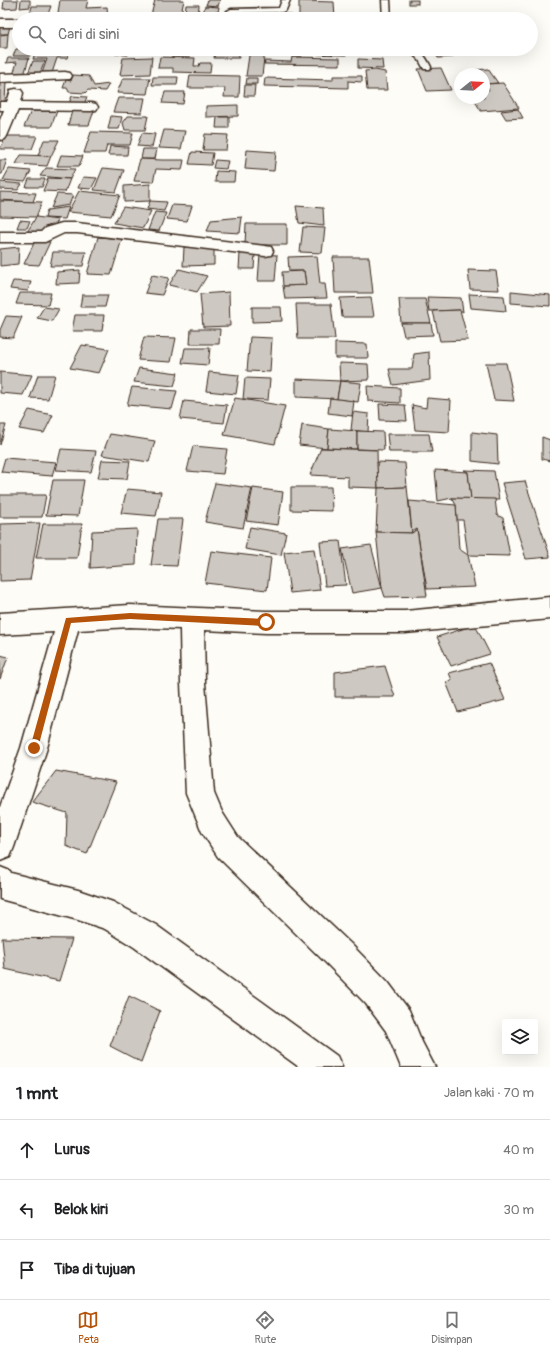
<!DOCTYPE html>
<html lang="id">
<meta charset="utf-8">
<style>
:root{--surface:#fff;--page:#f2f2f2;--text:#202124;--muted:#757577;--line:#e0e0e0;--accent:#b45309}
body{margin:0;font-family:Pangolin,sans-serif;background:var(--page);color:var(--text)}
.controls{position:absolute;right:12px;bottom:12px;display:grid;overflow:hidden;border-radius:4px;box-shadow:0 4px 16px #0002}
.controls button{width:36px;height:36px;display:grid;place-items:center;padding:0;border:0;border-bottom:1px solid var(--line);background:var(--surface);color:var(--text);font:20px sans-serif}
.compass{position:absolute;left:454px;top:68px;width:36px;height:36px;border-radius:50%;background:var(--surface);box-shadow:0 4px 16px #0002;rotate:72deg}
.stop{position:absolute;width:12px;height:12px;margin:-9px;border:3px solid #b45309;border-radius:50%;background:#fff}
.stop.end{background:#b45309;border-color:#fff;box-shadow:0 1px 4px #0008}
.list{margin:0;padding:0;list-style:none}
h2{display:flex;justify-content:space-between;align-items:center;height:52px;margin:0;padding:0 16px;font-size:17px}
h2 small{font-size:13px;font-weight:400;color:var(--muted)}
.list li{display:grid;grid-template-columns:26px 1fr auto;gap:12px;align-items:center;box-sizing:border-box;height:60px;padding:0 16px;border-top:1px solid var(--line)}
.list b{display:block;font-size:15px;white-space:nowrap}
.list em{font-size:13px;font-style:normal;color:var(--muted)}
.icon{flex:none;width:22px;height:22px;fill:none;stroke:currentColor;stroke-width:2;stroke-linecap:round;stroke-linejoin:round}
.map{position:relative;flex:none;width:550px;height:1067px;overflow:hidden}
.search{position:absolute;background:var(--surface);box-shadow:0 4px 16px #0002;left:12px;right:12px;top:12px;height:44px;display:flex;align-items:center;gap:10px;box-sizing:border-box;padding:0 14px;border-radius:22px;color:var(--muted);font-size:15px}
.sheet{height:232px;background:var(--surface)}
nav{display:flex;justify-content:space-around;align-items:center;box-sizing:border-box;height:56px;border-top:1px solid var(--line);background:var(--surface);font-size:11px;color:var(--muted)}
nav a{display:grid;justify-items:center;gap:2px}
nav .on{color:var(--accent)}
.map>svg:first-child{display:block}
.building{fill:#cdc8c2;stroke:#3b2a1e}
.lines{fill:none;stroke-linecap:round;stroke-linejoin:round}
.service-casing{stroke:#3b2a1e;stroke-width:3}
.minor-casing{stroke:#3b2a1e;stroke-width:3}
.service{fill:#fdfcf7;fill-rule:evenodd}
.minor{fill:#fdfcf7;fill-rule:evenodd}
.route{fill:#b45309}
</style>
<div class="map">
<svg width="550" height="1067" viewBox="0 0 550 1067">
<rect width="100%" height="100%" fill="#fdfcf7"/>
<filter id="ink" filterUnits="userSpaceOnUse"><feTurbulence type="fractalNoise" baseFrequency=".025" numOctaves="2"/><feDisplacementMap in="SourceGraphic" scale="8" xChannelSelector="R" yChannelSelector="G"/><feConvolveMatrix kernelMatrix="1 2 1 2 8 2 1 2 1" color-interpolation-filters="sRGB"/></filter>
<g filter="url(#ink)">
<!-- building -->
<g class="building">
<path d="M4 0H18L17 8 3 9Z"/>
<path d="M21 0H30V7L20 8Z"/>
<path d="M60 0H88L86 8 107 7 108 18 57 19Z"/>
<path d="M155 0H184L180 19H150Z"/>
<path d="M208 0H220L218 6 206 5Z"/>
<rect x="409" y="0" width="9" height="4"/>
<path d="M299 1 334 2 335 19H299Z"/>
<path d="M186 5H199L198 19H184Z"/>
<path d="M32 6H51L48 14H30Z"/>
<path d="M205 6 219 7 218 12H203Z"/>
<path d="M204 13H217L215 19H202Z"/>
<path d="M244 14H291V19H243Z"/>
<path d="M10 26 8 34H0V27Z"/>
<path d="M8 34 7 48H0V35Z"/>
<path d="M16 49H32L30 56H13Z"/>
<path d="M53 49H70L67 58H57L52 73H42L47 59H33L35 53 41 52 42 50Z"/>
<path d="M117 49H130L128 55 115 54Z"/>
<path d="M250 49H265L262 76H246Z"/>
<path d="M311 49H347L346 55 310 54Z"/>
<path d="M433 49H448L453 57 438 58Z"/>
<path d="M292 51 302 52V56H292Z"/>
<path d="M215 52H239V58H214Z"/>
<path d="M152 57 150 74 120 75 123 58Z"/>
<path d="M160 57 195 58 194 66H199L200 63H211L210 73 173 72V68H158Z"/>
<path d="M292 57 340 58V65L264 64 265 61 291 62Z"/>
<path d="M8 58H29L24 75H13L17 62 6 63Z"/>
<path d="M358 59 382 60 383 69 358 68Z"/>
<path d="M33 61H45L40 73H28Z"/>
<path d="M441 68 451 90 427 91 418 69Z"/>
<path d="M488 69 498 83 484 84V74H475L472 70Z"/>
<path d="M375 70 385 72 387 90H367L365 71Z"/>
<path d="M73 75 89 76 94 86 109 84 105 91 88 90 85 93 69 92 67 88H63L66 80 71 81Z"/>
<path d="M190 75 240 76 239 97H224L225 88H188Z"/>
<path d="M333 76H362V82L348 81V88L264 86 265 78 333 80Z"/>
<path d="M153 77H178L177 85H152Z"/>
<path d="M123 78H150L147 94 117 93Z"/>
<path d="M247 78H257V84H246Z"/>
<path d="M0 82H6L5 102H0Z"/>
<path d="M503 83 519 108 481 111 473 98H484V90H489L486 84Z"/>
<path d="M245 85H255L254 96H244Z"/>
<path d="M165 92H185L183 104 162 103Z"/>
<path d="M72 96 87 97 84 104 69 103Z"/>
<path d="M118 98H145L142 113 113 112Z"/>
<path d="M238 105V116L206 117V106Z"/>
<path d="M518 109 523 118 506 119 501 111Z"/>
<path d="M31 111H57L51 127H24Z"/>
<path d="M72 111H94L89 125H68Z"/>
<path d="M111 116 122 117 119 129H108Z"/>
<path d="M128 116H148L145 130H125L123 123Z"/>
<path d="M217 117H229V128H216Z"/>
<path d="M164 130 185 131 181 149 159 148Z"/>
<path d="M91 132 133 133 130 145H107L105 153H84Z"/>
<path d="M142 133 155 134 152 147 137 146Z"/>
<path d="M205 134 228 135 226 150H203Z"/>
<path d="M6 136H37L32 149H0Z"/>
<path d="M44 140H59L51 156 38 155Z"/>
<path d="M110 146 128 147 127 155H108Z"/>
<path d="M143 149H157L155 159H141Z"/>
<path d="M247 150 276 152 274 171 245 169Z"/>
<path d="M192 152 213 153 211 165 189 164Z"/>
<path d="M21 155 51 156 47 166 16 164Z"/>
<path d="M61 155 83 156 79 166H57Z"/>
<path d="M140 159 162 160H184L182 170 156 169 153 182 134 181Z"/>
<path d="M0 160H7L2 174H0Z"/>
<path d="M215 160 228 161 226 169 213 168Z"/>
<path d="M46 168 75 169 70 179 40 176Z"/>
<path d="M103 168 124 170 116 192 94 190Z"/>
<path d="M9 169 31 171 25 182 3 180Z"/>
<path d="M216 171 235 172 234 182H215Z"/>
<path d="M83 177 97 178 91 189 78 188Z"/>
<path d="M48 178 70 179 65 192 43 191Z"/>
<path d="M29 179H45L42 187H26Z"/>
<path d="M0 182 22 184 18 190 0 189Z"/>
<path d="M150 184V201L124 202V186Z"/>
<path d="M79 191 120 195 111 216 68 212Z"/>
<path d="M0 192 36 193 33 202 0 200Z"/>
<path d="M57 194 73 195 69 205 51 208Z"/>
<path d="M0 201 42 202 36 217 0 216Z"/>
<path d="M150 201 167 202 164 211 147 209Z"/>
<path d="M172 205 192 206 187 221 167 219Z"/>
<path d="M296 206 323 208 324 226 299 223Z"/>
<path d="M69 207 65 219 45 218 47 210Z"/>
<path d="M123 207 151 211 143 228 114 223Z"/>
<path d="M155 212 166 213 159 231 148 230Z"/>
<path d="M36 217 58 220 52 231 26 234Z"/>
<path d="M242 217 240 233 207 231 211 220Z"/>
<path d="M20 220 30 221 27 228H17Z"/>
<path d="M246 224H287V245H245Z"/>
<path d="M303 227 325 228 322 253 300 252Z"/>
<path d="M98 237 122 239 111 275 87 274Z"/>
<path d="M35 241 50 242 39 265 24 264Z"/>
<path d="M214 245V265L183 266 184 247Z"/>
<path d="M19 247 18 264 0 266V249Z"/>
<path d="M53 252H86L83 266H50Z"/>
<path d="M240 253H255L254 269H239Z"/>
<path d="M260 254 277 255 275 281H258Z"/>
<path d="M317 256 320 284H325L327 298 285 299 283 286 306 285 304 271H289L288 257Z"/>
<path d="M333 257H369L373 293H335Z"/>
<path d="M179 269 207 276 197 292 169 285Z"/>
<path d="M80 270 79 283 56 284 57 272Z"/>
<path d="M468 270 496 271 499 290 470 289Z"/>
<path d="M304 271 306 285 283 286 282 272Z"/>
<path d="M152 275 169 278 162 295 145 293Z"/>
<path d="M13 281 31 282 28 291 10 289Z"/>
<path d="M511 291 550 295V306L511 303Z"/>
<path d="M229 292 230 326 203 327 200 294Z"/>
<path d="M20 293H51L48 305 16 304Z"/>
<path d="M469 294 504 296 506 311 471 308Z"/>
<path d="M82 295H108L105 307H80Z"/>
<path d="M371 297 374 317H342L340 298Z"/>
<path d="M427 297 461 298 463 312 460 310 429 311Z"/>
<path d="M399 299H425L431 323H401Z"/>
<path d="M296 304H331L335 339H298Z"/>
<path d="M44 307 59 309 52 321 37 318Z"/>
<path d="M252 307H281L282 321 252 322Z"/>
<path d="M460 310 468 340 440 341 433 311Z"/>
<path d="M75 315H104L102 331H72Z"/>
<path d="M6 316 22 317 13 338 0 337V330Z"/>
<path d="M401 323H431L433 335 404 336Z"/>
<path d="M191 329H220L219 344H190Z"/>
<path d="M144 337 176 338 171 362 138 360Z"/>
<path d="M250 337 272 338 270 372 247 371Z"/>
<path d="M335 343 367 344 368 358H335Z"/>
<path d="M82 345 109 349 99 373 70 368Z"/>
<path d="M185 348H210L208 365 182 363Z"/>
<path d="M429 352 430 380 393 385 389 369H412L414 354Z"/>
<path d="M339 363 368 364 369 380 340 381Z"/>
<path d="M486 363H506L514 401 494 400Z"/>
<path d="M139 368 178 373 174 386 134 382Z"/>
<path d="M0 372 32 375 23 395 0 393Z"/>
<path d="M209 372 239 375 236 394 206 391Z"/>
<path d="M38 375H55L48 399 30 398Z"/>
<path d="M245 378 270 379 268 400 243 399Z"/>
<path d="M296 379 340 381 337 399 296 397Z"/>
<path d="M340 381 361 383 358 402 337 399Z"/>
<path d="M367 386 400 388V403L368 401Z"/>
<path d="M132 387 177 391 172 409 127 405Z"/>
<path d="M235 398 285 406 275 444 224 435Z"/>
<path d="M330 398 354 401 352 416 328 413Z"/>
<path d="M427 398 451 400 449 432 415 430 412 405 426 408Z"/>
<path d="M184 401 227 405 224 423 180 419Z"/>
<path d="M379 404 405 405 407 421 380 420Z"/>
<path d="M29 410 53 415 44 433 19 429Z"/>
<path d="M353 412 369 414 368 432 351 430Z"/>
<path d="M0 425H6L0 445Z"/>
<path d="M302 425 329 429 327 448 299 445Z"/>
<path d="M329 429 357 431V449L327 448Z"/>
<path d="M357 431 383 432 384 450 357 449Z"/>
<path d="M472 432 497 435 498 464 472 461Z"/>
<path d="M110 434 155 441 149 462 102 455Z"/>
<path d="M387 434H429L432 452H389Z"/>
<path d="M542 437 550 440V461L542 459Z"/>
<path d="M193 446 227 449 223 474 187 471Z"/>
<path d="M321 448 377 450 378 488 348 487V477L310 475Z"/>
<path d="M61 449 96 451 91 472 56 470Z"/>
<path d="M5 458 56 462 52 476 1 472Z"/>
<path d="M102 460 130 461 127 479 98 478Z"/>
<path d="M377 462 405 463 407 487 378 488Z"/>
<path d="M435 470 468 472 471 499 452 498 438 501Z"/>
<path d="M464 470 494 471 499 500 471 499 468 472Z"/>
<path d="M53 480H84L78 516 46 515Z"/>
<path d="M525 481 550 556V557L526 559 502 483Z"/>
<path d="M215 483 252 488 243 528 205 522Z"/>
<path d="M291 487H331L332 511 291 510Z"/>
<path d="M407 487 412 533 376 532 378 488Z"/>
<path d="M253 488 283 492 278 525 246 521Z"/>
<path d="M127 489 161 492 156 516 121 513Z"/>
<path d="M0 495H46L42 517H0Z"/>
<path d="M452 498 495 499 497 515 503 518 510 556 468 555 463 520H457L456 505Z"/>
<path d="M409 501 456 505 459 549 468 555 475 587 427 589 417 529 412 533Z"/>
<path d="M158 519H183L177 566 151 565Z"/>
<path d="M40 523 30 580 0 581V524Z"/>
<path d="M43 524H82L77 558H36Z"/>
<path d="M250 527 286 533 281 555 245 549Z"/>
<path d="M137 529 136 565 90 568 92 531Z"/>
<path d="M417 529 427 596 385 597 382 588 376 532 412 533Z"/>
<path d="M340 541 346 585 325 586 320 542Z"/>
<path d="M371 545 382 588 352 593 342 549Z"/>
<path d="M314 549 320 590 290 593 284 552Z"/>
<path d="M211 551 271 558 267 590 205 583Z"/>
<path d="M475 625 490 654 451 666 437 637Z"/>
<path d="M0 655 8 657 0 679Z"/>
<path d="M489 663 505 700 458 712 446 682 452 680 449 673Z"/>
<path d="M385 666 395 697H335V672Z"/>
<path d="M56 771 116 782 87 854 66 846 67 813 32 802Z"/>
<path d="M2 938 72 939 59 981 5 969Z"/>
<path d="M129 996 160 1011 141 1062 110 1046Z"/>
</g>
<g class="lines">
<!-- service casing -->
<g class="service-casing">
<g id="service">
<path d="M282 0H290L286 10 282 12 231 13 227 11 231 9 279 8Z"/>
<path d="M382 0H390L391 19H383Z"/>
<path d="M407 49C421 49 425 55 431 67L430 69H424L419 60Z"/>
</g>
</g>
<!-- minor casing -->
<g class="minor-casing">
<g id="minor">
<rect x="0" y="19" width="19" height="8"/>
<path d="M65 72 70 73 72 76 70 79 0 82V74Z"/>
<path d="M16 89 21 90 23 93 21 102 91 103 96 104 98 107 96 110 91 111 18 110 7 136 5 139 0 140V120L4 110H0V102H7L11 90Z"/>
<path d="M62 223H77L265 246 271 247 273 251 271 255 265 256 77 233H64L45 242H0V232H41L45 228Z"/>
<path d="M550 597V619L405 633H266L204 630 205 683 214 793 222 812 238 837 351 944 388 982 409 1010 422 1042 435 1067H401L386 1031 366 1004 329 966 218 857 202 832 186 793 181 683 180 629 130 627 78 630 47 748 14 847 10 857 0 861V807L21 748 54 632 0 635V613L130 605 266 611H405Z"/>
<path d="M0 867 10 871 11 873 78 890 113 902 156 925 337 1056 342 1067H299L134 947 105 929 78 920 0 899Z"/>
</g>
</g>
<!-- service -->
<use href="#service" class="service"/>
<!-- minor -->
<use href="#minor" class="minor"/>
</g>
</g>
<!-- route -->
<path class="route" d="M130 613 266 619 270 622 266 626 130 619 71 623 38 748 34 752 32 751 30 748 66 618Z"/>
</svg>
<div class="controls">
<button><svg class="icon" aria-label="layers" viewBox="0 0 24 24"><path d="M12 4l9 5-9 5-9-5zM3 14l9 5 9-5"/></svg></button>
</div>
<svg class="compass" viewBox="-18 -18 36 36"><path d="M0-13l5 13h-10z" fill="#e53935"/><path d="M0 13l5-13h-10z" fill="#757577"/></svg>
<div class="stop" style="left:266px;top:622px"></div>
<div class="stop end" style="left:34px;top:748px"></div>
<div class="search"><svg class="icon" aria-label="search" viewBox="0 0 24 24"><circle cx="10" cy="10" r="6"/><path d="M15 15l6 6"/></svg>Cari di sini</div>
</div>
<section class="sheet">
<h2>1 mnt<small>Jalan kaki · 70 m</small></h2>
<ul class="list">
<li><svg class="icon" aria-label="ahead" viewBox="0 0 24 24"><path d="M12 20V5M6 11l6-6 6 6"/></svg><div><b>Lurus</b></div><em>40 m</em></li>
<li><svg class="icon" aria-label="left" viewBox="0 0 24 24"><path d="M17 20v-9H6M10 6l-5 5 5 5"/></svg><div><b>Belok kiri</b></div><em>30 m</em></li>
<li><svg class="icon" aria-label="arrive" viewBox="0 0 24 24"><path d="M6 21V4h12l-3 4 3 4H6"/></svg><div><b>Tiba di tujuan</b></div></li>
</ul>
</section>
<nav>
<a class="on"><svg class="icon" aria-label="map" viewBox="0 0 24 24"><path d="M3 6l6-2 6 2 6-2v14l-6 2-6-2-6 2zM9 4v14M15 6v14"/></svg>Peta</a>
<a><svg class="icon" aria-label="directions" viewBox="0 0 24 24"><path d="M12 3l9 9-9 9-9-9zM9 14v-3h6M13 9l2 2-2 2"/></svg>Rute</a>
<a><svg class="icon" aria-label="saved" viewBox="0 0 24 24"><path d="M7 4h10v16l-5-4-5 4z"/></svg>Disimpan</a>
</nav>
